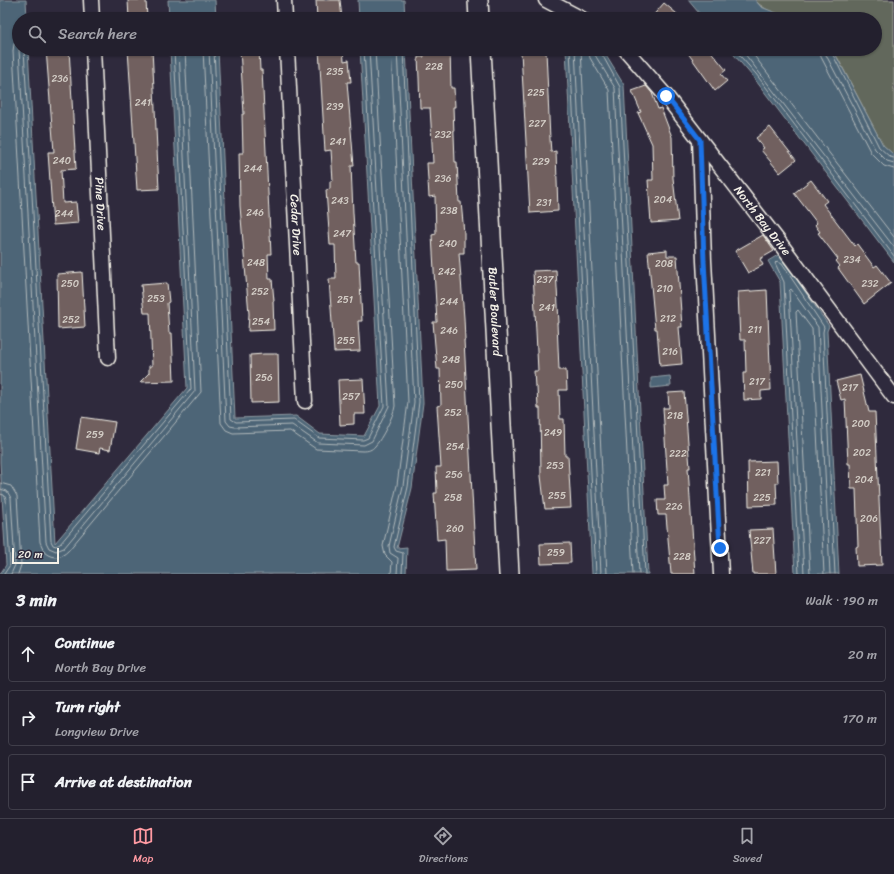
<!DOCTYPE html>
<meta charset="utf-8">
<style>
:root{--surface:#23202e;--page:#2b2836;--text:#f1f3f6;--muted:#a3a3aa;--line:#403e4a;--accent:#ff9aa2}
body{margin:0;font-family:Sriracha,sans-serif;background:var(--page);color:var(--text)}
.scale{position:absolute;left:12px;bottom:10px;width:47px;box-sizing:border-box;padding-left:4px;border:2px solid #f4f1e8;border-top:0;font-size:11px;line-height:14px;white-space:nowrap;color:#f4f1e8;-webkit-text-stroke:3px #2f2a3d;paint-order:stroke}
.stop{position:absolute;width:12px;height:12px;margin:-9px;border:3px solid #1a73e8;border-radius:50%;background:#fff}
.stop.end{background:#1a73e8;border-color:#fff;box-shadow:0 1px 4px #0008}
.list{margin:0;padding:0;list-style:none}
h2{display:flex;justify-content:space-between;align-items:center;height:52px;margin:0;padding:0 16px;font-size:17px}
h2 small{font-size:13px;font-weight:400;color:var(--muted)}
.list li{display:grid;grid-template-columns:26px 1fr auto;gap:12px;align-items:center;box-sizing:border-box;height:56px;margin:0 8px 8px;padding:0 8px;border:1px solid var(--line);border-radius:4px}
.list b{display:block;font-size:15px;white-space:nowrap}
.list p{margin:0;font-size:13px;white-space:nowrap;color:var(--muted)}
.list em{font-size:13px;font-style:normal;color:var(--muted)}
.icon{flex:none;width:22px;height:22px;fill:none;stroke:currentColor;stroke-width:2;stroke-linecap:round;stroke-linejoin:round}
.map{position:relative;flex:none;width:894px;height:574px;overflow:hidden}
.search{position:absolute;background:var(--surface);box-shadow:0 1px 3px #0004;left:12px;right:12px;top:12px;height:44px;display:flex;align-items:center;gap:10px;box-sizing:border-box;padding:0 14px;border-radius:22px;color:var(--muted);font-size:15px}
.sheet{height:244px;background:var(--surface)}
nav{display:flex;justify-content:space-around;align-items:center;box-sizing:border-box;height:56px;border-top:1px solid var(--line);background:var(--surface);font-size:11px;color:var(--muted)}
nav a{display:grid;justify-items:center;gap:2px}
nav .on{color:var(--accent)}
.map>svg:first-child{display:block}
.green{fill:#62685b;stroke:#abaca2}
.water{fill:#4d6577;stroke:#909da4}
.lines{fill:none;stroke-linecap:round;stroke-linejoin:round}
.shore{stroke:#b1b9bb;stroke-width:1}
.building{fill:#71605e;stroke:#f4f1e8}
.street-casing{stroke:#f4f1e8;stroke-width:17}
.secondary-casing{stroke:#f4f1e8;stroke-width:22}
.street{stroke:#2f2a3d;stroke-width:14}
.secondary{stroke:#2f2a3d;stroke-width:19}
.route{stroke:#1a73e8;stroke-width:5}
.labels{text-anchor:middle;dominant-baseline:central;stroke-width:4;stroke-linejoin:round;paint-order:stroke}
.number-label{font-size:10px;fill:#d3cdc6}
.street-label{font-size:12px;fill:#f4f1e8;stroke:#2f2a3d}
</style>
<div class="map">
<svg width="894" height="574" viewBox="0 0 894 574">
<rect width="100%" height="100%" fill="#2f2a3d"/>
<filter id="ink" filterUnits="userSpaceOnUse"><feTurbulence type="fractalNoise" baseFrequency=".025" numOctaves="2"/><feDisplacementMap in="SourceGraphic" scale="8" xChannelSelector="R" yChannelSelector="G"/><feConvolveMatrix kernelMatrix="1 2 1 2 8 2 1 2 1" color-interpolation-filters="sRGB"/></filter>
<g filter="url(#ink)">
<!-- green -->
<path class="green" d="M755 0H894V155L883 145 833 49H875V19C841 19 779 28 755 0Z"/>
<!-- water -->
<g class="water">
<path d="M0 0H26L27 19H19V49H28L55 543 187 388 170 49H218L235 418 296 416 320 434 364 436 380 406 360 49H406L423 403 412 488 397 548 407 547 406 574H0L6 565 0 462Z"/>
<path d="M168 0H215L216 19H169Z"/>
<path d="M358 0H404L405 19H359Z"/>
<path d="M688 0H755L761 7 792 19H704Z"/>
<path d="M566 49H602L624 85 648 574H592Z"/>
<path d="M729 49 833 50 883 145 894 155V262L753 77Z"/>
<path d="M778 255 784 261 829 326 827 331 839 574H795L780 282 768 261Z"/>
<path d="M670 376 671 386 651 388V378Z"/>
</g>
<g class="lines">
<!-- shore -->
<g class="shore">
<path d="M19 38 14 44 13 51 40 542 45 553C53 559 61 558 68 551L201 392 185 49"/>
<path d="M19 49 46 542 49 548 56 551 64 548 195 391 179 49"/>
<path d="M24 49 51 541 53 545 56 546 60 544 191 389 174 49"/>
<path d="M203 49 221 423 226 430 233 433 290 431 316 449 363 451C368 451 372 450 375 446 381 440 394 415 395 406L375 49"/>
<path d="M209 49 226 421 230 426 235 427 292 425 318 443 364 445 372 441 389 406 369 49"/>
<path d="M214 49 231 419 236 422 294 420 319 438 363 440 368 438 384 406 364 49"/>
<path d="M570 49 596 574"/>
<path d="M575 49 601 574"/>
<path d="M581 49 607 574"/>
<path d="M588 49 590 58 609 90 633 574"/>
<path d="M594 49 595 55 615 88 639 574"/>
<path d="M599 49 620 87 645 574"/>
<path d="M734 49 756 74 894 256"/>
<path d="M741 49 894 247"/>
<path d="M749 49 894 237"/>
<path d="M819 49 821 57 871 153 884 166 894 169"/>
<path d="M825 49 826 55 875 149 887 161 894 163"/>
<path d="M830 49 879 147 890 157 894 158"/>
<path d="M0 483 11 486 17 496 21 565 18 574"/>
<path d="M0 489 7 491 11 498 15 565 11 574"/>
<path d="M0 494 4 495 6 499 10 565 4 574"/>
<path d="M391 574 392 562 385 555 383 546 397 485 408 402 391 49"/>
<path d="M397 574 398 558 390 553 389 546 403 486 414 402 397 49"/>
<path d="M402 574 403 553 396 551 394 547 408 487 419 402 403 49"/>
<path d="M799 574 784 282 775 263 777 261 782 264 824 327 823 332 835 574"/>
<path d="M804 574 789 291 791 289 818 327 830 574"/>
<path d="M810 574 796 312 798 310 812 329 824 574"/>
</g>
</g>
<!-- building -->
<g class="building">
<path d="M128 0H146L147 19H129Z"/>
<path d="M316 0H340L342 19H317Z"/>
<path d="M664 3 683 19H650Z"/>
<path d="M46 49H69L76 169 61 170 63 203 76 202 78 223 53 225 48 152H54Z"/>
<path d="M128 49H152L159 189 137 190Z"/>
<path d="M240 49H259L260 70H262L271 254H268L269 279H272L274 301H273L274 330 248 331 249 314 240 206 239 153H243L242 114H244Z"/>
<path d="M319 49H343L344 61 349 60 351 82H347L354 166H351L353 213 356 262H359L362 321H358L360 351 334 352 329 279H336L335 245H330L326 190 330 189V181H333L331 150 325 151Z"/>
<path d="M423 49H450L451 88H454L455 107H453L455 162H457L459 202H461L464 233V253H459L464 318 465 340H464L476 570 446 571 445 539 437 540 434 493H437L436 467H441L437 406 441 405 440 369H437L433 322H437L432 235 436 234 435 196 429 197 427 163H433L431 124 430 108H420L419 78 418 57H424Z"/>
<path d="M685 49H709L726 70 721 74 727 81 715 91Z"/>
<path d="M546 51 550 139 551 152 556 151 558 211 530 213 521 52Z"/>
<path d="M646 86 652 93 658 109 661 108 672 137 673 178 678 221 651 223 648 180H653L652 144 638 113 641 112 632 91Z"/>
<path d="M770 127 796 160 780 173 761 150 764 148 756 138Z"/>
<path d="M811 180 827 201 823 204 855 246 857 244 874 267 877 265 891 283 864 304 838 268 840 266 836 261 838 259 818 233 820 232 815 225 817 223 794 193Z"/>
<path d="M763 235 774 251 760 259 763 265 748 273 735 251Z"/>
<path d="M667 250V256H677L682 327H679L682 364 660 366 657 329H655L648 252Z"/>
<path d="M556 270 559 323H557L559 370H566L567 390H559L560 419H564L565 456H568L571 508 545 509 541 476 540 408H538L537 387H535L534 371H538L533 271Z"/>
<path d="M82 272 85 327 58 329 57 274Z"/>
<path d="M167 283 169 302 167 303 169 333H172L174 381 140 382 149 373V366H152L150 313H144L141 285Z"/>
<path d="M767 290 771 390 761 391V399L744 400 743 373H746L745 340H740L738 292Z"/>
<path d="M264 354H278L279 402 251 403 250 355Z"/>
<path d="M860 375 869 412H875L882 565 857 566 856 547 858 546 856 489H851L850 464H848L845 399 841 400 836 381Z"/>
<path d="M363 379 365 414H354V424L340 425 338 380Z"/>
<path d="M684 392 690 468H688L695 574H671L666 515H658L657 500H665L664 485H668L663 408H669L668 393Z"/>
<path d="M81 417 115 422 110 450 100 448 99 453 76 449Z"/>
<path d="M777 461 778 483H776L777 505 749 506 748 462Z"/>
<path d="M773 529 776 574H753L749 530Z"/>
<path d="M570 543 571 563 541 564 540 544Z"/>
</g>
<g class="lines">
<!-- street casing -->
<g class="street-casing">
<g id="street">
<path d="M91 0 92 19"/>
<path d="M284 0 285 19"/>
<path d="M546 0 582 19"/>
<path id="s1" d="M93 49 108 358"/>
<path id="s2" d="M287 49 305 401"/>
<path id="s3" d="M625 49 666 96 782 246 894 397"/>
<path d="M700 140 704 261 721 574"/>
</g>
</g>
<!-- secondary casing -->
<g class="secondary-casing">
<g id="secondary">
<path d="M478 0 479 19"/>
<path id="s4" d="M481 49 509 574"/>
</g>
</g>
<!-- street -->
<use href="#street" class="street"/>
<!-- secondary -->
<use href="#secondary" class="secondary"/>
</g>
</g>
<g class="lines" filter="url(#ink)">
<!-- route -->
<path class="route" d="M666 96 700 140 704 261 720 548"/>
</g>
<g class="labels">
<!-- number labels -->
<g class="number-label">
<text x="434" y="67">228</text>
<text x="335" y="72">235</text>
<text x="60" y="79">236</text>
<text x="536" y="93">225</text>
<text x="143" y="103">241</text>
<text x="335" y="107">239</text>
<text x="537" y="124">227</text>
<text x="443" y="135">232</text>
<text x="338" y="142">241</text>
<text x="62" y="161">240</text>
<text x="541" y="162">229</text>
<text x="253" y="169">244</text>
<text x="443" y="179">236</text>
<text x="663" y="200">204</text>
<text x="340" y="201">243</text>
<text x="544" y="203">231</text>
<text x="449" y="211">238</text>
<text x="255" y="213">246</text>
<text x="64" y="214">244</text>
<text x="342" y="234">247</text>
<text x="448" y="244">240</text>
<text x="852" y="260">234</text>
<text x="256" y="263">248</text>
<text x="664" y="264">208</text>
<text x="447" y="272">242</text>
<text x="545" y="280">237</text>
<text x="70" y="284">250</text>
<text x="870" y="284">232</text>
<text x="665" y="289">210</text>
<text x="260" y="292">252</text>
<text x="156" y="299">253</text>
<text x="345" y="300">251</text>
<text x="449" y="302">244</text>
<text x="547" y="308">241</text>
<text x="668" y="319">212</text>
<text x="71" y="320">252</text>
<text x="261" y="322">254</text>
<text x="755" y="330">211</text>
<text x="449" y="331">246</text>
<text x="346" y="341">255</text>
<text x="670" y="352">216</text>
<text x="451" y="360">248</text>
<text x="264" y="378">256</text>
<text x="757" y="382">217</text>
<text x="454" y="385">250</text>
<text x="850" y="388">217</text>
<text x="351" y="397">257</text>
<text x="453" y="413">252</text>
<text x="675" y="416">218</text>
<text x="861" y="424">200</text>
<text x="553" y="433">249</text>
<text x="95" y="435">259</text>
<text x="455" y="447">254</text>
<text x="862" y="453">202</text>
<text x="678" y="454">222</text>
<text x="555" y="466">253</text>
<text x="763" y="473">221</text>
<text x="454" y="475">256</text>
<text x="864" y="480">204</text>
<text x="557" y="496">255</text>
<text x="453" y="498">258</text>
<text x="762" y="498">225</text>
<text x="674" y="507">226</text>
<text x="869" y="519">206</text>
<text x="455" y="529">260</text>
<text x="762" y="541">227</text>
<text x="556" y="553">259</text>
<text x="682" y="557">228</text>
</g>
<!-- street labels -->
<g class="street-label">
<text stroke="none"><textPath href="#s1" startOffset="155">Pine Drive</textPath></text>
<text stroke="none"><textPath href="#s3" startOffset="220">North Bay Drive</textPath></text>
<text stroke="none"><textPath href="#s2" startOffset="176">Cedar Drive</textPath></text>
<text stroke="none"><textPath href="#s4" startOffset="263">Butler Boulevard</textPath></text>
</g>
</g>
</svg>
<div class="scale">20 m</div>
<div class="stop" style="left:666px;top:96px"></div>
<div class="stop end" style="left:720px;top:548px"></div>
<div class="search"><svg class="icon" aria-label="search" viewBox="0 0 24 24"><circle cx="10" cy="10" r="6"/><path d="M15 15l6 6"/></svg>Search here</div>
</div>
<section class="sheet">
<h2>3 min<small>Walk · 190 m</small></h2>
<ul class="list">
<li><svg class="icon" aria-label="ahead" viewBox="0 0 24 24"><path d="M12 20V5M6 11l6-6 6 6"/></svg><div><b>Continue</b><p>North Bay Drive</p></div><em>20 m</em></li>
<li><svg class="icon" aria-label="right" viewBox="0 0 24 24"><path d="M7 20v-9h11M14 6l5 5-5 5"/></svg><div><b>Turn right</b><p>Longview Drive</p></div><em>170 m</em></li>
<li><svg class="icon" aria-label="arrive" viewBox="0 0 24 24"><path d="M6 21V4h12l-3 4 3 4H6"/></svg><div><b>Arrive at destination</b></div></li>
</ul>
</section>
<nav>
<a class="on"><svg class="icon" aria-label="map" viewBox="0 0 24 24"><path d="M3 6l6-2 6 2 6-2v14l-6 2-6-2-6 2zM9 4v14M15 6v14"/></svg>Map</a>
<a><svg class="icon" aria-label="directions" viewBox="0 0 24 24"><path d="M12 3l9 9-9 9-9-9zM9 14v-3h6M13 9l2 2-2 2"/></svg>Directions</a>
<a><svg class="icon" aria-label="saved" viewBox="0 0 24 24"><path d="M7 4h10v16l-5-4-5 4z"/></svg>Saved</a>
</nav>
